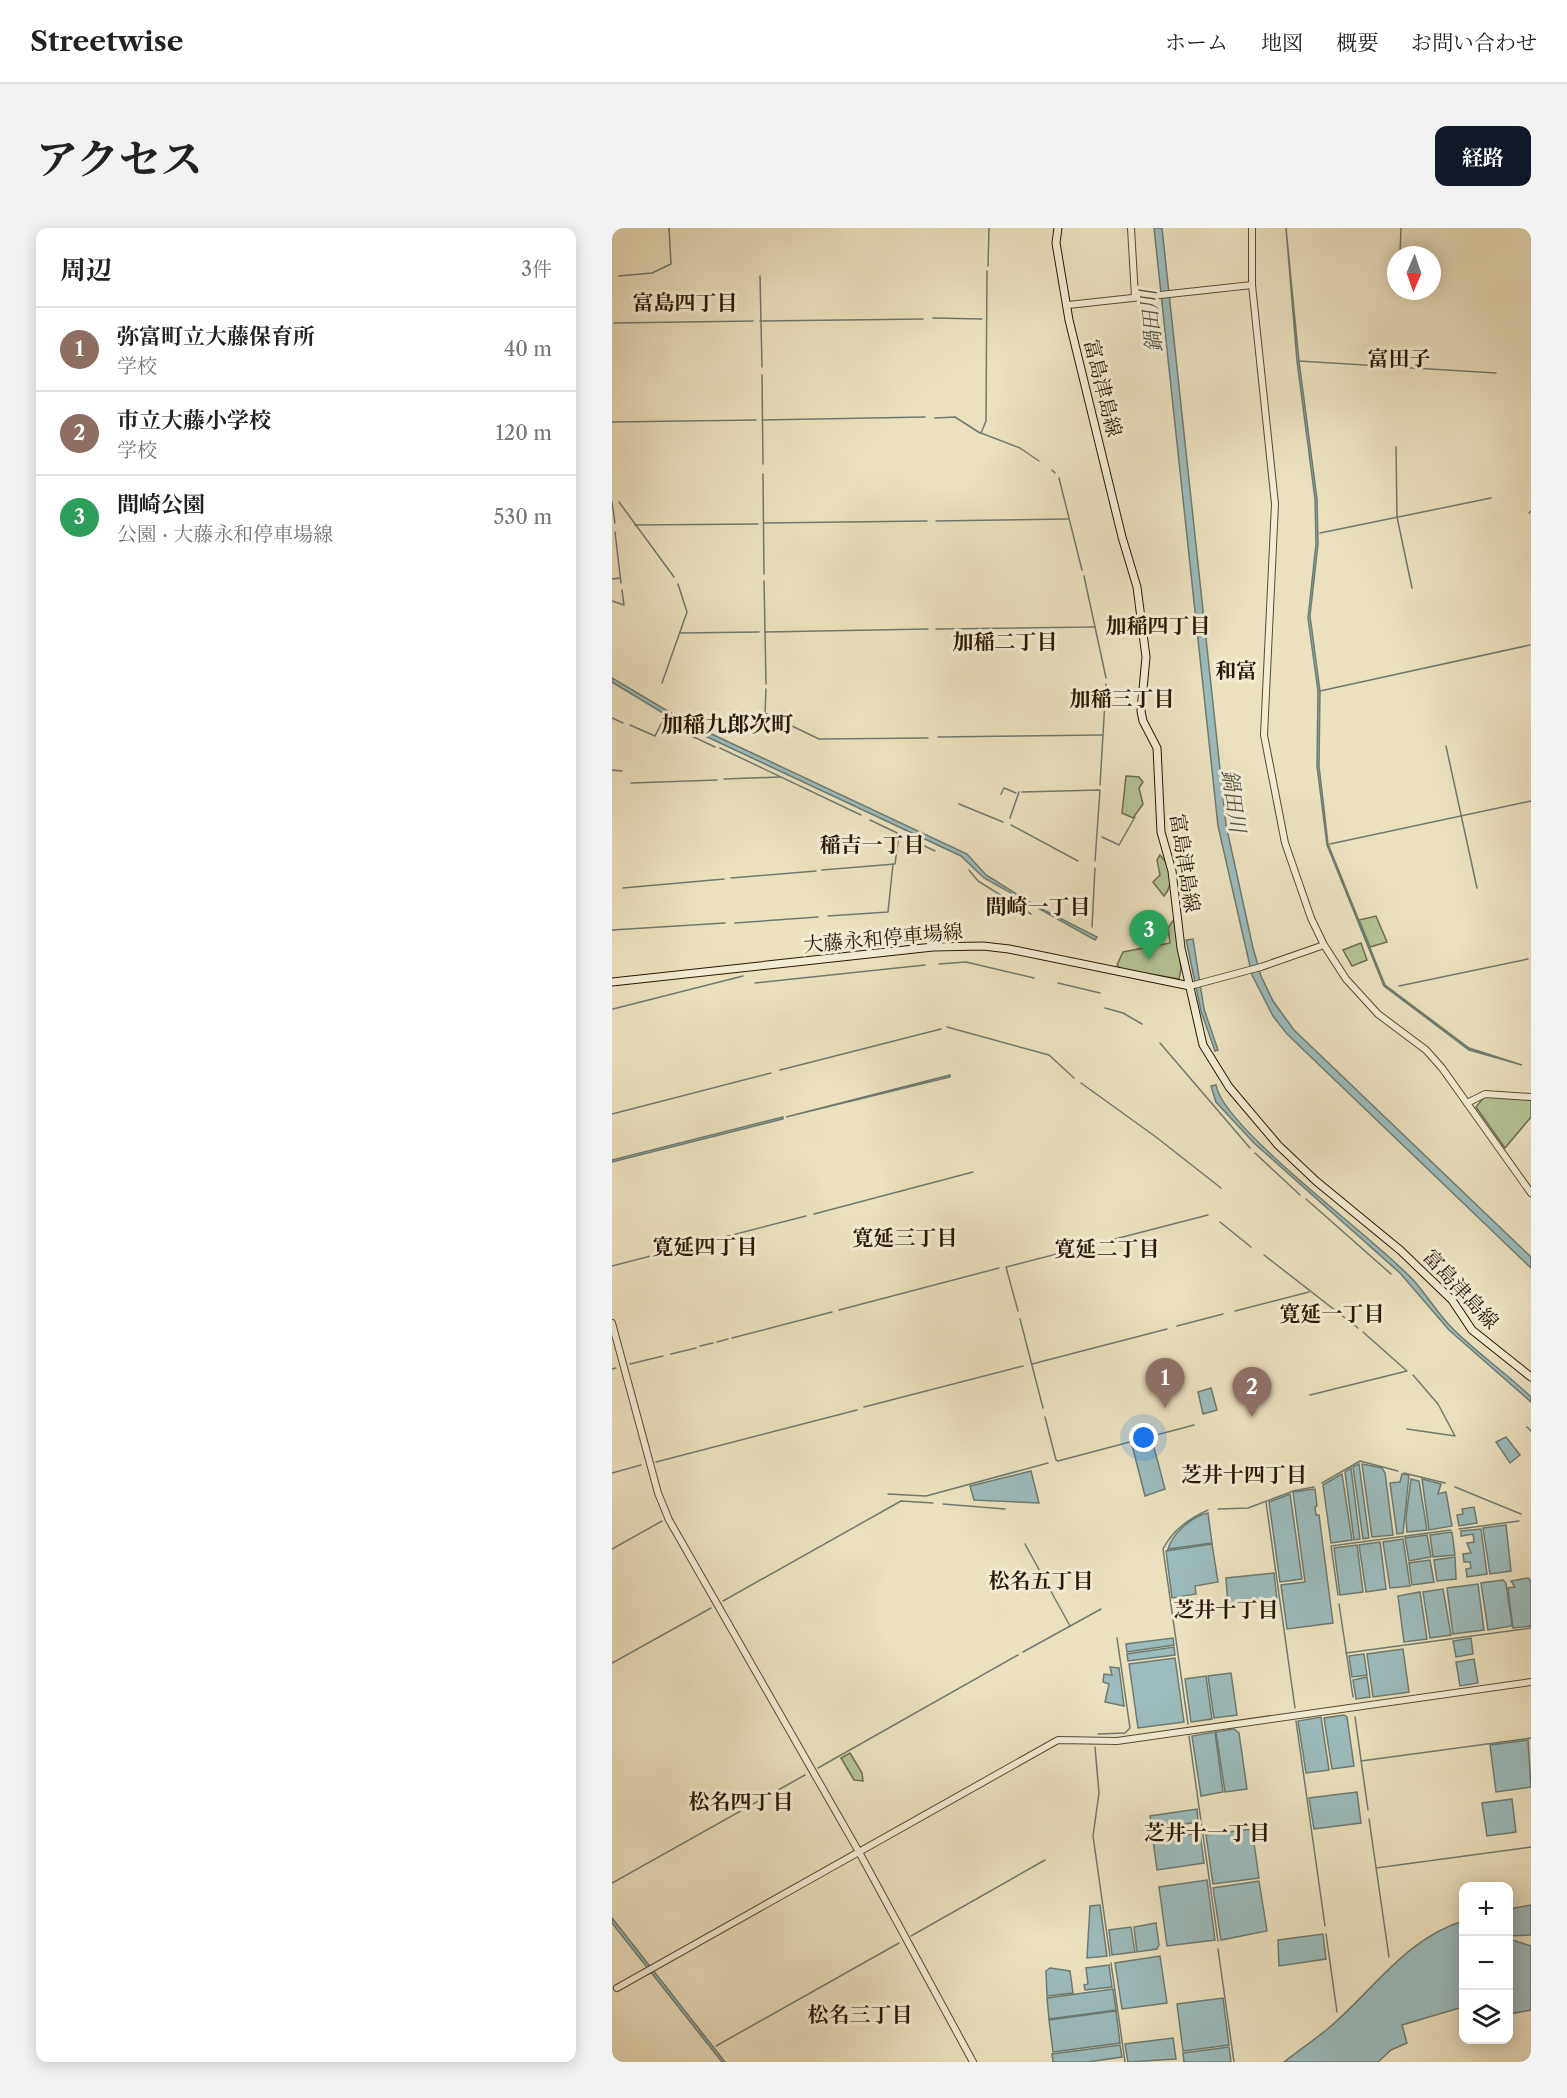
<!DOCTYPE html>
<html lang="ja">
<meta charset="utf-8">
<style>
:root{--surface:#fff;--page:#f2f2f2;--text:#222;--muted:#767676;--line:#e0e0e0;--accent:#111827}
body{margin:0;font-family:"Libre Caslon Text","Noto Serif JP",serif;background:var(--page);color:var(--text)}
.controls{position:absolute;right:18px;bottom:18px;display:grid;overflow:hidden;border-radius:12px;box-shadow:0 3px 15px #0003}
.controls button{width:54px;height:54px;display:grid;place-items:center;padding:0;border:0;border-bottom:2px solid var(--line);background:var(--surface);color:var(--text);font:30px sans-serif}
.compass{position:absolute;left:775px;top:18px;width:54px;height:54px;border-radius:50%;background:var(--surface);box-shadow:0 3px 15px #0003;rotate:182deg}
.you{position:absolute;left:532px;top:1210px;width:21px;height:21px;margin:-15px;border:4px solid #fff;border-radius:50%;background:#1a73e8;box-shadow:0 0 0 9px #1a73e833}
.badge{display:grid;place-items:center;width:39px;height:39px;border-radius:50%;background:var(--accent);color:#fff;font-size:20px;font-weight:700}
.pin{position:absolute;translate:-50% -50px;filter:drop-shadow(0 2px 3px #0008)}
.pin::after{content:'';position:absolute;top:32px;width:21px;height:18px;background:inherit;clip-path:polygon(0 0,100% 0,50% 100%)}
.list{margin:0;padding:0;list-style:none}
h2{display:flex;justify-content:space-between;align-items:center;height:78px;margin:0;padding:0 24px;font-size:26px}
h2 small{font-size:20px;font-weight:400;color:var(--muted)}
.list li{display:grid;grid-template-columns:39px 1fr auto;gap:18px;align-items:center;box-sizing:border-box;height:84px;padding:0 24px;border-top:2px solid var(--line)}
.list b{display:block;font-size:22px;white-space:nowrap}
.list p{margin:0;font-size:20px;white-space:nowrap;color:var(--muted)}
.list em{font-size:20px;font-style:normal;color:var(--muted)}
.icon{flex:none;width:33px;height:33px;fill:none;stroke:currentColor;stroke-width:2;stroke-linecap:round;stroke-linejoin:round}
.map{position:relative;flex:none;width:919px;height:1834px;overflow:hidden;border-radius:12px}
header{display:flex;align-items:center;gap:36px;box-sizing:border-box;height:84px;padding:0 30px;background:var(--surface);border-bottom:2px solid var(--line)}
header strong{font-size:28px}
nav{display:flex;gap:33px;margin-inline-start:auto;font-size:21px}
.intro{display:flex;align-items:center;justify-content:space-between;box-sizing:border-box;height:144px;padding:0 36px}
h1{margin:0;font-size:42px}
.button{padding:15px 27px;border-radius:12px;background:var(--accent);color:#fff;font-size:21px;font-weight:700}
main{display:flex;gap:36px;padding:0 36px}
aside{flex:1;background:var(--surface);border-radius:12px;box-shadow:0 3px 15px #0003}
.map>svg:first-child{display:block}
.green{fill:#b4c394;stroke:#6e6e4c;stroke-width:1.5}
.water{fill:#9cbbbc;stroke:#6e7a72;stroke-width:1.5}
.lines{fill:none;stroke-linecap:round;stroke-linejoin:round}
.stream{stroke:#6e7a72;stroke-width:1.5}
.tertiary-casing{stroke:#5a4a32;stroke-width:8}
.secondary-casing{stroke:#291803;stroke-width:9}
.tertiary{stroke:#f2ecd5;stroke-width:6}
.secondary{stroke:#f2ecd5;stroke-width:7}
.labels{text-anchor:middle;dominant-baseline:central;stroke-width:6;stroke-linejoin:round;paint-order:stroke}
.street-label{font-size:20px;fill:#291803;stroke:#f2ecd5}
.neighbourhood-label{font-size:21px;font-weight:bold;fill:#291803;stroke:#f2ecd5}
.water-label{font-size:21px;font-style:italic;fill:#515144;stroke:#f2ecd5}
.quarter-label{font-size:22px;font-weight:bold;fill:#291803;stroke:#f2ecd5}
</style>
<header>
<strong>Streetwise</strong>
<nav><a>ホーム</a><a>地図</a><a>概要</a><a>お問い合わせ</a></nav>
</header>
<div class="intro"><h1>アクセス</h1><a class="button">経路</a></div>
<main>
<aside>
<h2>周辺<small>3件</small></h2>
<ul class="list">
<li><span class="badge" style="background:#8d6e63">1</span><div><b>弥富町立大藤保育所</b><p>学校</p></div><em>40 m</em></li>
<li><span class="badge" style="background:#8d6e63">2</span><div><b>市立大藤小学校</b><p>学校</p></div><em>120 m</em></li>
<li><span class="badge" style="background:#2e9e5b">3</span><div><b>間崎公園</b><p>公園 · 大藤永和停車場線</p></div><em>530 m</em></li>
</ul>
</aside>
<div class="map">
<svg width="919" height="1834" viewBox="0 0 919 1834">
<rect width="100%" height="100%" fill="#ebe1be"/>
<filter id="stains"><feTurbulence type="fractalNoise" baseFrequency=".00333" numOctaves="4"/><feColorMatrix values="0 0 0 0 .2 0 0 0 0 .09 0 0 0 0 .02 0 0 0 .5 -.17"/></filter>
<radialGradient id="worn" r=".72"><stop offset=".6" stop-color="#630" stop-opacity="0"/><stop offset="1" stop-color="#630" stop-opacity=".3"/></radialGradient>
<!-- green -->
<g class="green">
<path d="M514 548 527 549 531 554 527 560 531 576 521 590 510 585Z"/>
<path d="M548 627C558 637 563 656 552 668L541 654 548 647 545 632Z"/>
<path d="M764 688 775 714 758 719 747 692Z"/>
<path d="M563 690 569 741 567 751 509 741 505 737 511 724 558 715 556 700Z"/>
<path d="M749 715 755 732 740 738 731 722Z"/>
<path d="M873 868 919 872V889L893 920 864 879Z"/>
<path d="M238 1525 250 1545 251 1553 242 1552 229 1530Z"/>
</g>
<!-- water -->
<g class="water">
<path d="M542 0H550L614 597 641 720 649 748 661 773 682 802 919 1029V1040L675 806 661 788 640 747 606 598Z"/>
<path d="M674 0 687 133 705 271 706 316 698 388 708 463 707 538 716 616 773 757 857 820 910 837 857 822 772 758 715 617 705 538 706 463 696 390 704 316 703 271 685 133Z"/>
<path d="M0 450 74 494 355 626 374 647 424 678 485 709 483 712 372 650 349 628 74 499 0 454Z"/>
<path d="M581 711 592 781 606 822 603 823 589 783 575 716 574 712Z"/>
<path d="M338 847V849L174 889Z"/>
<path d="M604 857C611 901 767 1013 803 1054 816 1069 826 1086 840 1100 865 1125 894 1145 919 1169V1174L837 1102 788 1045 642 915 604 874 599 858Z"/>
<path d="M171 889V891L0 934V932Z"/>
<path d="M599 1160 605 1182 591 1186 586 1164Z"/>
<path d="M894 1209 908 1227 898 1235 884 1214Z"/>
<path d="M540 1212 553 1261 533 1268 520 1217Z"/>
<path d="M747 1236 757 1310 751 1311 741 1239Z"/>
<path d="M750 1236 770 1240 773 1245 781 1307 760 1309Z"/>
<path d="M739 1240 748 1311 742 1312 733 1244Z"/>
<path d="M419 1243 427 1275 362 1272 358 1258Z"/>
<path d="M730 1246 740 1312 719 1315 711 1257Z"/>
<path d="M790 1246 797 1247 791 1305 785 1306 778 1255 788 1254Z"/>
<path d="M799 1251 807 1253 815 1302 795 1304 794 1289Z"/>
<path d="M810 1251 829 1256 826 1266 834 1264 840 1298 817 1302Z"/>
<path d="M703 1261 705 1278 703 1279 704 1287H707L721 1395 675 1401 669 1357 693 1354 681 1264Z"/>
<path d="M678 1266 690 1351 668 1354 657 1274Z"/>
<path d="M862 1279 865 1295 847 1298 845 1287 851 1286 850 1281Z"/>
<path d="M596 1285 600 1315 556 1321C560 1306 580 1288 596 1285Z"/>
<path d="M894 1297 899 1343 878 1346 871 1300Z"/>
<path d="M869 1301 875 1346 855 1349 854 1341 859 1340 858 1334H852L851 1326 859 1325 855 1315 862 1314 861 1306 849 1308V1303Z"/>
<path d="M840 1304 843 1327 821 1329 818 1307Z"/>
<path d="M815 1307 819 1329 797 1333 793 1310Z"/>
<path d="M791 1311 798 1358 778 1360 771 1314Z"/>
<path d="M768 1314 774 1361 754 1364 747 1317Z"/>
<path d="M600 1316 606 1354 583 1358 584 1366 560 1370 554 1323Z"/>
<path d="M745 1317 751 1364 728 1367 722 1320Z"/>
<path d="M843 1329 844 1351 825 1353 822 1332Z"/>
<path d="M818 1332 822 1354 800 1357 797 1335Z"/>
<path d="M662 1345 665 1371 616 1377 614 1350Z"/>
<path d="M916 1350 919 1353V1398L901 1400 896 1360 903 1359 899 1353Z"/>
<path d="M891 1352 894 1355 900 1398 876 1402 869 1355Z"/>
<path d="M866 1356 872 1402 841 1406 835 1360Z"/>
<path d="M831 1361 839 1407 818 1410 811 1364Z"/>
<path d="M808 1364 815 1411 792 1414 786 1368Z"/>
<path d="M561 1410 562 1417 515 1424 514 1416Z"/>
<path d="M859 1410 861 1426 844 1429 841 1413Z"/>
<path d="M562 1419 563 1427 516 1433 515 1426Z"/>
<path d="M791 1421 797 1464 761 1469 755 1426Z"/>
<path d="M752 1426 755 1447 740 1449 737 1428Z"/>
<path d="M563 1430 572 1494 526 1500 517 1436Z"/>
<path d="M862 1431 866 1455 848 1458 844 1434Z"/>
<path d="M498 1439 507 1440 512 1478 493 1474 497 1456 491 1454 492 1446 500 1447Z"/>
<path d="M619 1445 625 1487 602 1490 596 1448Z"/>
<path d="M594 1448 600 1491 579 1494 573 1451Z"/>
<path d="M755 1449 758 1469 744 1471 741 1452Z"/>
<path d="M732 1487 735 1489 742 1538 720 1541 712 1490Z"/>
<path d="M709 1489 717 1542 694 1545 686 1493Z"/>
<path d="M622 1501 627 1505 635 1561 613 1564 604 1504Z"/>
<path d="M603 1504 611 1564 589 1568 580 1508Z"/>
<path d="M916 1512 919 1559 884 1564 878 1517Z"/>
<path d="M745 1564 749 1595 702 1601 697 1570Z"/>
<path d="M900 1571 904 1604 875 1608 870 1575Z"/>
<path d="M585 1581 586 1594 540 1601 538 1588Z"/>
<path d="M640 1601 647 1650 601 1656 594 1607Z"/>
<path d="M588 1605 592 1635 545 1642 541 1612Z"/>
<path d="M595 1652 603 1712 555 1718 547 1659Z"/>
<path d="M647 1653 655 1703 609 1712 601 1660Z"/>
<path d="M488 1677 495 1728 475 1730 478 1678Z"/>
<path d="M919 1677V1707L897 1708V1711L919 1718V1782L897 1786V1681Z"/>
<path d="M0 1690 113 1834H110L0 1695Z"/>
<path d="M851 1693V1779L790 1797 795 1815 779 1822 766 1834H672C687 1822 704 1811 719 1798 763 1760 794 1711 851 1693Z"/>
<path d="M544 1695 547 1717 545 1721 525 1724 522 1699Z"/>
<path d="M519 1699 523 1724 500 1727 497 1702Z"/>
<path d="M711 1706 714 1731 667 1738 666 1712Z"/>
<path d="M548 1728 555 1775 510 1781 503 1735Z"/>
<path d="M497 1737 500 1759 473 1762 472 1757 476 1756 474 1740Z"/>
<path d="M438 1740 458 1743 461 1765 435 1768 434 1743Z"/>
<path d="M501 1761 504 1782 437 1791 435 1770Z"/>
<path d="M611 1770 617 1817 571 1823 565 1776Z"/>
<path d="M504 1783 508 1815 441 1824 437 1792Z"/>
<path d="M561 1810 564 1831 516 1834 513 1816Z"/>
<path d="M508 1817 510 1829 476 1834H441L440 1826Z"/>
<path d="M617 1819 619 1834H572L571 1825Z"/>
</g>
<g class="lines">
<!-- stream -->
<g class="stream">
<path d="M788 27 789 0"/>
<path d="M376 38 377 0"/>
<path d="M375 43 374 193 369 205 408 220 427 233"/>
<path d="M7 48 40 45 59 36 57 0"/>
<path d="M148 48 150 139"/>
<path d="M321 90 370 91"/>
<path d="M148 93 311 91"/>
<path d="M2 95 141 93"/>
<path d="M687 133 884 145"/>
<path d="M150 147 151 236"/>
<path d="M323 190 343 189 368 205"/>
<path d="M150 192 313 189"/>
<path d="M0 194 144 192"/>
<path d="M784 219 785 289 800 360"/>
<path d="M440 242 443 245"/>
<path d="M151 246 152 346"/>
<path d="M447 250 470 342"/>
<path d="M0 274 3 295"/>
<path d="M7 274 62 349"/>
<path d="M917 285 919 283"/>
<path d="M324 293 456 291"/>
<path d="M152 295 315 293"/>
<path d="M23 297 146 296"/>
<path d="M3 304 9 355"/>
<path d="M708 305 879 270"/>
<path d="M472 348 494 450"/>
<path d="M0 351 8 350"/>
<path d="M152 353 154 456"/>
<path d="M0 373 12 377 10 362"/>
<path d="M324 401 483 399"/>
<path d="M153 404 316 401"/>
<path d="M68 405 147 404"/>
<path d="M50 455 75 384 66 356"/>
<path d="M154 461 153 485 207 511 316 510"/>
<path d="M708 463 918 417"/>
<path d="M0 490 11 495"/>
<path d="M18 497 43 508 50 494 103 519"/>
<path d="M326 509 491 507"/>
<path d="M834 518 865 660"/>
<path d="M108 520 249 587"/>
<path d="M0 542 10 543"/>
<path d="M112 551 168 549"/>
<path d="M19 555 105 552"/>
<path d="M488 557 494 456"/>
<path d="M410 564 488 562 483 633"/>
<path d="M389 566 392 560 404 565"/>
<path d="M347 576 391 594"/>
<path d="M398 590 407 564"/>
<path d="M258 592 323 623"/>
<path d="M399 597 466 633"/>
<path d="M490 609 507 617 523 589"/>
<path d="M718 616 919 573"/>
<path d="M210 642 283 636 287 607"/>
<path d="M357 642 366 653 419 686"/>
<path d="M119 650 204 643"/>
<path d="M11 660 112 651"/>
<path d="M216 688 276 684 281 636"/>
<path d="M123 695 206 689"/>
<path d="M480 699 483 640"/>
<path d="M0 702 113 695"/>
<path d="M327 736 354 734 422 750"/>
<path d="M143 755 313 737"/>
<path d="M446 755 488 765"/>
<path d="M787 758 916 731"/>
<path d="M493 780 511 785 530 796"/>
<path d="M1 781 131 748"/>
<path d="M335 799 437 827 462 850"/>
<path d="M548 815 638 920"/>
<path d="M168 842 329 801"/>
<path d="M469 855 544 909 609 960"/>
<path d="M0 886 159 845"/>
<path d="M643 925 688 967"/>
<path d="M694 971 779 1046"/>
<path d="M202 986 361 944"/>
<path d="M608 994 639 1019"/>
<path d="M652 1027 746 1100"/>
<path d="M0 1038 194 988"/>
<path d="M227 1082 387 1040"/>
<path d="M406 1083 394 1039 596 987"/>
<path d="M623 1083 697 1064"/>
<path d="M408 1091 431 1180"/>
<path d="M565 1098 611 1086"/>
<path d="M120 1110 220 1084"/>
<path d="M105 1114 116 1111"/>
<path d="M88 1118 101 1115"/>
<path d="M59 1126 84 1120"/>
<path d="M18 1136 51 1128"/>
<path d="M420 1136 555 1101"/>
<path d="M0 1141 4 1140"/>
<path d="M698 1167 795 1143 751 1104"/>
<path d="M252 1179 411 1138"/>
<path d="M433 1189 444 1232 446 1233 582 1197"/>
<path d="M915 1199 919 1203"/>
<path d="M795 1201 843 1208 826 1176 801 1147"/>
<path d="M44 1234 245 1182"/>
<path d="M0 1245 29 1237"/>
<path d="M792 1245 833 1255"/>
<path d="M710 1255 748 1233 786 1243"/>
<path d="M843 1259 909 1286"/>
<path d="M276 1266 314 1268 436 1235"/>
<path d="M654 1274 683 1480"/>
<path d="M331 1276 393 1281"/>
<path d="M606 1281 636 1280 681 1263 702 1259"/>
<path d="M847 1301 907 1293"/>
<path d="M413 1316 458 1398"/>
<path d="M0 1321 50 1293"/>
<path d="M726 1367 719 1318 839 1302"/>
<path d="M111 1373 289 1273 321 1275"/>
<path d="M727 1376 741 1469"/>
<path d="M411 1424 489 1381"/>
<path d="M734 1425 919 1400"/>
<path d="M0 1435 99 1380"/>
<path d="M743 1489 756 1582"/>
<path d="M684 1493 713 1698"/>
<path d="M576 1496 551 1321C560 1303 578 1290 596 1282"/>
<path d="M486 1506 513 1505 518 1500 505 1410"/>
<path d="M577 1508 606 1713"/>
<path d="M483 1519 487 1565 481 1608 498 1728"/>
<path d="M749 1533 919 1510"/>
<path d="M206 1540 406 1427"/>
<path d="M757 1591 777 1729"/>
<path d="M764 1640 919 1619"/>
<path d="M0 1655 193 1547"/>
<path d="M714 1706 725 1784"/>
<path d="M299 1708 433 1632"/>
<path d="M606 1721 622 1834"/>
<path d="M499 1735 513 1834"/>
<path d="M104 1818 287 1715"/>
<path d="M916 1834 919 1832"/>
</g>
<!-- tertiary casing -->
<g class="tertiary-casing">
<g id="tertiary">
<path d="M519 0 523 69"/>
<path d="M640 0V57L663 276 652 507 673 615 699 690 712 717 734 751 766 786 814 822 830 840 919 965"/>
<path d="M456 77 640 57"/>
<path d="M578 758 649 739 712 717"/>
<path d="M855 875 873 866 919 869"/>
<path d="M0 1095 46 1265 57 1292 247 1624 361 1834"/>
<path d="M5 1760 446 1512 505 1513 919 1454"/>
</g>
</g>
<!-- secondary casing -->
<g class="secondary-casing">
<g id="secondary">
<path d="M446 0 444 15 457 92 510 309 525 359 534 429 529 483 531 493 545 520 549 604 560 643 569 720 591 817 617 859 666 917 704 953 788 1022 840 1072 860 1102 919 1149"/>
<path d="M0 754 321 719 371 718 397 721 578 758"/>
</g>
</g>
<!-- tertiary -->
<use href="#tertiary" class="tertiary"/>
<!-- secondary -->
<use href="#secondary" class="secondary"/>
</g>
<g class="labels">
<!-- street labels -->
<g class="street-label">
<text transform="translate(491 160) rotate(76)">富島津島線</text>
<text transform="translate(573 635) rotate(81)">富島津島線</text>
<text transform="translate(271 710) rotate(-5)">大藤永和停車場線</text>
<text transform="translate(849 1061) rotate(47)">富島津島線</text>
</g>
<!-- neighbourhood labels -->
<g class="neighbourhood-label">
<text x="73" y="74">富島四丁目</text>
<text x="787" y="130">富田子</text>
<text x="546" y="397">加稲四丁目</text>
<text x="393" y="413">加稲二丁目</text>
<text x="624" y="442">和富</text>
<text x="510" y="470">加稲三丁目</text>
<text x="260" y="616">稲吉一丁目</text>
<text x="426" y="678">間崎一丁目</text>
<text x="293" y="1009">寛延三丁目</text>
<text x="93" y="1018">寛延四丁目</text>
<text x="495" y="1020">寛延二丁目</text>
<text x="720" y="1085">寛延一丁目</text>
<text x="632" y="1246">芝井十四丁目</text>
<text x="429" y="1352">松名五丁目</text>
<text x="614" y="1381">芝井十丁目</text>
<text x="129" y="1573">松名四丁目</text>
<text x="595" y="1604">芝井十一丁目</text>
<text x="248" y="1786">松名三丁目</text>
</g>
<!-- water labels -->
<g class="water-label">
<text transform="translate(539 93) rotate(-96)">鍋田川</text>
<text transform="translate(622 573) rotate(82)">鍋田川</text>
</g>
<!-- quarter labels -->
<g class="quarter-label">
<text x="115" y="496">加稲九郎次町</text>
</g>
</g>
<rect width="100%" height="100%" filter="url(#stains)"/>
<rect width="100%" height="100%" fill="url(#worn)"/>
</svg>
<div class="controls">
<button>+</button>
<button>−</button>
<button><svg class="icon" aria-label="layers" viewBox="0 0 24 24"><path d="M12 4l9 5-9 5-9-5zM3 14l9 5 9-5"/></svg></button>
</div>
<svg class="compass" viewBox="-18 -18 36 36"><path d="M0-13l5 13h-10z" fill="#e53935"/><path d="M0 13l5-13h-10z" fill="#767676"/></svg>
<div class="you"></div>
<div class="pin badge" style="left:553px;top:1180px;background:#8d6e63">1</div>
<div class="pin badge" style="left:640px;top:1189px;background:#8d6e63">2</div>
<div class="pin badge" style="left:537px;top:732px;background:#2e9e5b">3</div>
</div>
</main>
